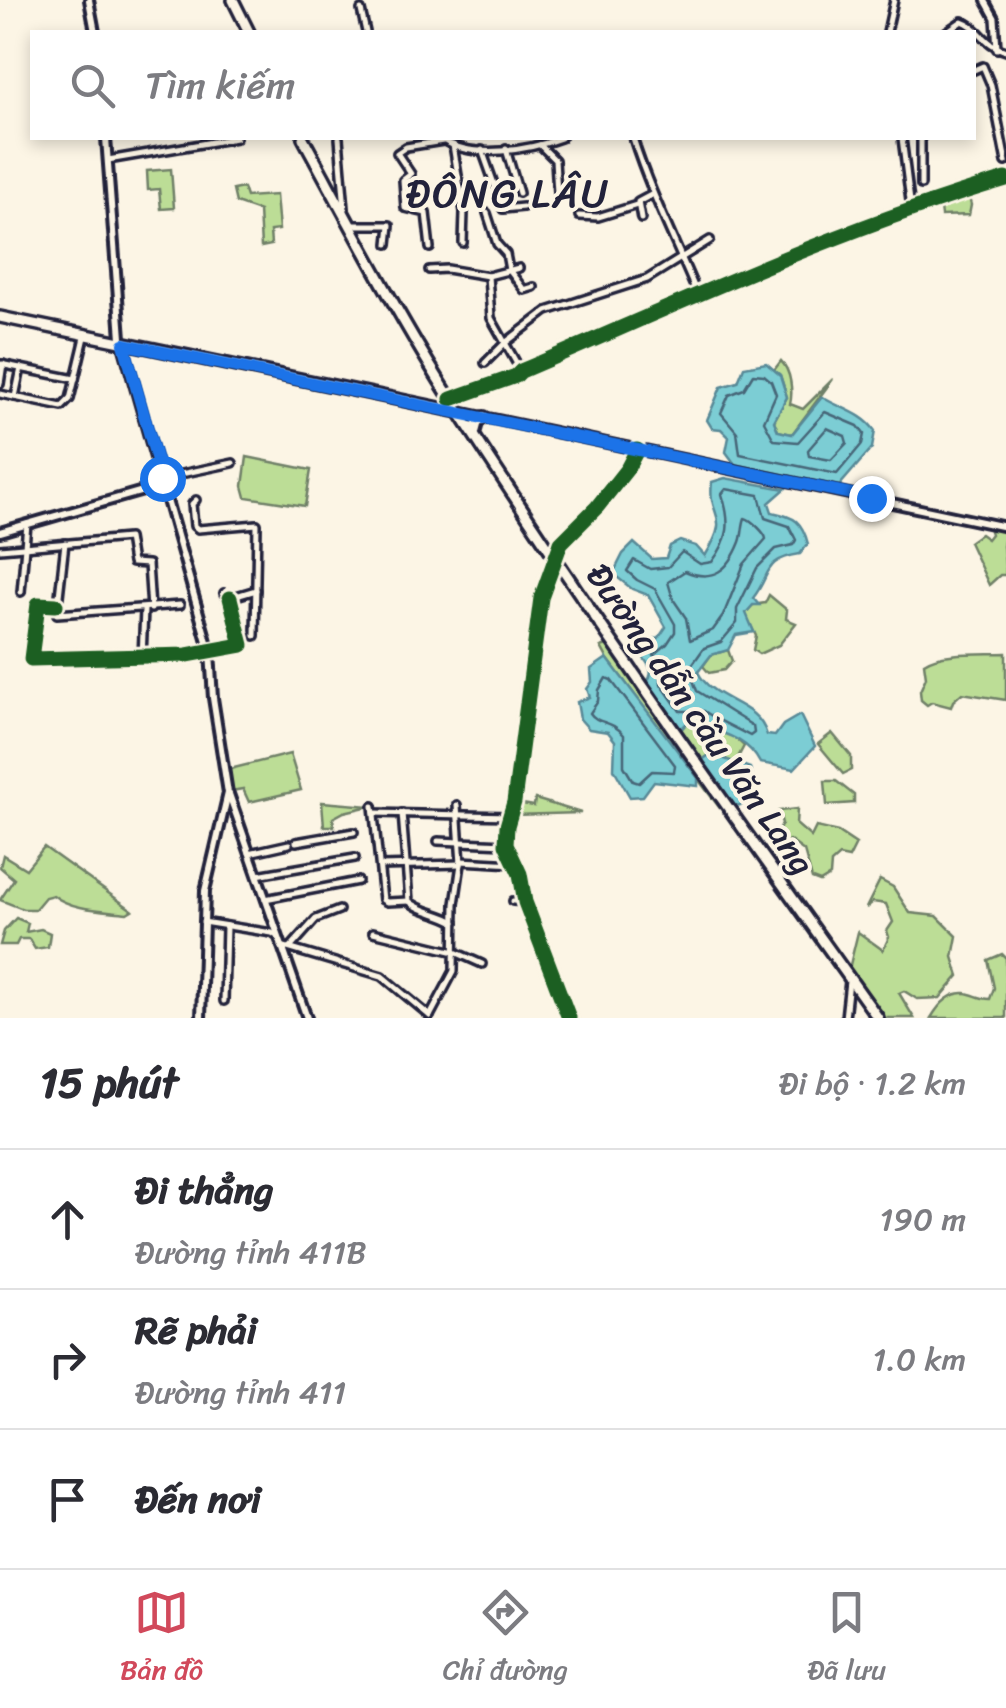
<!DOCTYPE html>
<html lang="vi">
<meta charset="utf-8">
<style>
:root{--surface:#fff;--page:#f7f7f7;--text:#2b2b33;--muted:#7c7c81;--line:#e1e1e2;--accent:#d1495b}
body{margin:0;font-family:Sriracha,sans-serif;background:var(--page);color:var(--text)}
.stop{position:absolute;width:30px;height:30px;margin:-22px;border:8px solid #1a73e8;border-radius:50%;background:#fff}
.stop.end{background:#1a73e8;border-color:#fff;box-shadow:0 2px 10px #0008}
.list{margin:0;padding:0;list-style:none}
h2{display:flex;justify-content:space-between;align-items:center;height:130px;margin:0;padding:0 40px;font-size:42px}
h2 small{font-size:32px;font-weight:400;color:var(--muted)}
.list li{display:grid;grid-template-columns:65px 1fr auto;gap:30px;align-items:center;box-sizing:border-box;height:140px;padding:0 40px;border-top:2px solid var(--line)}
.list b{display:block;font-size:38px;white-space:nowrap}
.list p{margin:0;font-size:32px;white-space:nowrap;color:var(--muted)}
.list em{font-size:32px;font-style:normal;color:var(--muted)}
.icon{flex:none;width:55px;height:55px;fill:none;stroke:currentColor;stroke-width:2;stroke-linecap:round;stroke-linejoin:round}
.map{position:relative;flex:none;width:1006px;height:1018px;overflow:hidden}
.search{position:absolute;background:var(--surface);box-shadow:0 5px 15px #0003;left:30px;right:30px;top:30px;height:110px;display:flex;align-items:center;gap:25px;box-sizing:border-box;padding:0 35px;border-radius:0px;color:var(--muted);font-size:38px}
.sheet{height:550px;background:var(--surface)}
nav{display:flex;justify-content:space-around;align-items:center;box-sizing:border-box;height:140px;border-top:2px solid var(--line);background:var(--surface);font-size:28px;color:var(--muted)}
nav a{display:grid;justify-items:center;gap:5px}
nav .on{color:var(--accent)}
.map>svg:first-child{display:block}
.green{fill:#bcdd96;stroke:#6f8068;stroke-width:2.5}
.water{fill:#7ccdd4;stroke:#588997;stroke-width:2.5}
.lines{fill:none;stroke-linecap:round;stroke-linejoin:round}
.shore{stroke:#466678;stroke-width:2.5}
.street-casing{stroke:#22223b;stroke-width:12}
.secondary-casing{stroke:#22223b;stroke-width:14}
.primary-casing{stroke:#22223b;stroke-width:16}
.street{stroke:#fcf5e5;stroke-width:5}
.secondary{stroke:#fcf5e5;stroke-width:6}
.primary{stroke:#fcf5e5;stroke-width:9}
.cycleway-casing{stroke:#fcf5e5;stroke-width:21}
.cycleway{stroke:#1b5e20;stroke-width:15}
.route{stroke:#1a73e8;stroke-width:12}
.labels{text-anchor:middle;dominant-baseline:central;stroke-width:8;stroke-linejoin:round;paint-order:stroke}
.street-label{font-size:35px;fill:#22223b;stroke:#fcf5e5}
.quarter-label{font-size:40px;letter-spacing:2.5px;fill:#22223b;stroke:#fcf5e5}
</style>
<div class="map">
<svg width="1006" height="1018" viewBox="0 0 1006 1018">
<rect width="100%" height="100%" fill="#fcf5e5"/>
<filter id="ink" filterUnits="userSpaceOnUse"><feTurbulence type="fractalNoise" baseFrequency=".01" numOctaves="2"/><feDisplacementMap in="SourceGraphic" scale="20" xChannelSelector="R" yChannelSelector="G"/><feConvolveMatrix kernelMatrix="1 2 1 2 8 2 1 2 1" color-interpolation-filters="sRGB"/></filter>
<g filter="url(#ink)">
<!-- green -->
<g class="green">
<path d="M171 169 174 208 161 209 159 189 148 190 147 171Z"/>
<path d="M243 188 246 197 276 195 279 230 270 231 271 245 261 247 259 211 236 203 233 190Z"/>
<path d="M967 191 971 205 969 215 941 216 940 208 933 209V202Z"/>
<path d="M781 361C791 371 793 391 790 404L803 409 833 379 792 434 778 431 774 421 787 397 780 375 774 370Z"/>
<path d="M247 457 311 470 305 506 246 497 243 486Z"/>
<path d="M989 527 1006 530 1003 546 1006 575H1000L989 585 969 542 980 534 987 539 991 534Z"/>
<path d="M769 595 787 610 786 619 796 623 779 645 759 654 753 650 756 636 745 613 753 605 765 603Z"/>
<path d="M607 645 722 804 719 807 607 658 601 647Z"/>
<path d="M728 650 732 661 724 670 709 673 703 666 711 655Z"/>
<path d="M1006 653V700L962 693 953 701 951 707 932 702 927 705 921 700 920 691 926 677 924 663C940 651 983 654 1006 653Z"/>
<path d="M701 720 708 729 730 733 744 746 735 763 711 754 702 760 681 729 687 723Z"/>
<path d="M832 733 851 756V770L843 774 818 744Z"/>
<path d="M290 754 301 790 249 802 243 789 231 791 226 770Z"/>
<path d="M825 781H836L854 795V803L827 805Z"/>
<path d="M535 799 581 813 513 815 516 803 534 806Z"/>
<path d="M322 802 370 806 344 812 333 818 334 826H324Z"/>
<path d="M797 809 796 824 811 837 816 827 838 832 856 844 849 858 839 856 831 863 830 876 820 882 812 879 804 851 789 840 785 843 775 836 782 824 779 811Z"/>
<path d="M44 847 132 910 127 913C104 910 71 910 53 895L45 897 35 909H23L0 900 14 879 0 867 3 855 26 869Z"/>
<path d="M880 880 893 887 910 913 937 916 957 936 953 957 959 976 940 998 917 999 904 991 899 993 914 1018H883L849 969 858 932 883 950 889 937 887 931 893 922 886 904 873 902 866 908Z"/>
<path d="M16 918 28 923 26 932 41 929 50 933 48 947 35 949 29 939H19L16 945H0L4 931Z"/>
<path d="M1002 954 1006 958V1018H931C938 1006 949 992 965 993 974 994 980 999 990 999L994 988 988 960Z"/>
</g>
<!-- water -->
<g class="water">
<path d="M766 363 780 375 787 397 774 421 778 431 792 434 822 397C841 409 863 413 875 431L872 448 839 486 735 464 726 452 729 437 721 429 712 428 707 420 721 387 738 382 744 367Z"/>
<path d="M725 478 785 489 769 503 772 512C795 517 802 521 808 544L800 554C762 560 772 574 753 598L759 605H753L746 613 754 632 736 635 728 650 711 655 698 672C713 703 757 700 767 735L775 736 783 725 800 715 815 746 794 769 760 763C750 743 729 733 708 730L701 720 687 723 681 729 647 682C656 670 647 663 639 652L649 638 658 639 666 627 648 595 632 589 613 574 623 554 634 543 652 559 666 558 670 546 680 541 696 546 705 556C733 511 707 520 712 482Z"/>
<path d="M607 658 698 778V786L654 781 643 796 630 797 614 769 615 741 608 732 589 729 580 719 577 702 590 697 587 689 592 682 591 669Z"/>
<path d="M711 754 750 768 760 802 735 806 702 760Z"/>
</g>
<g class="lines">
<!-- shore -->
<g class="shore">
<path d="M753 374 764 375 771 381 776 394 764 421 774 440 798 442 825 412 858 426 864 434 862 444 837 474 740 454 737 432 721 413 729 395 744 389Z"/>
<path d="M827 428 845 436 847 443 831 460 809 456 808 450Z"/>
<path d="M726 489 759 495 765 518 789 526 796 540 793 545 776 549 757 568 737 609V623L721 642 704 648 689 669 697 691 753 726 754 733 750 736C734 727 718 721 704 711H680L661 684V666L654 655 667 644 675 632V624L655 589 637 580 627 571 634 560 650 569 668 567 682 552 700 564 712 562C730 538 731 523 722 494Z"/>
<path d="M745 518C751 519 766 534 766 539L744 564 723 616 713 630 690 640 686 618 673 599 668 582 685 571C713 583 729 570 740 542 743 534 742 526 745 518Z"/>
<path d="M606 678 611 680 675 765 674 772 652 771 639 783 633 781 624 766V735C611 719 598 725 590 713L598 701 599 690Z"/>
</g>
<!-- street casing -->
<g class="street-casing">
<g id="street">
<path d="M985 0 995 18 997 49"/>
<path d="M361 10 366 32"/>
<path d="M887 32 894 0"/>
<path d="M946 32 962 21C980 27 984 45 1006 51"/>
<path d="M974 70 983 66 991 85 1006 162"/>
<path d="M339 138 345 209"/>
<path d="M633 138C650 192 676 243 698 296"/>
<path d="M902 138 911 209"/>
<path d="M921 138V185"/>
<path d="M443 140C473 160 529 150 561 138"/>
<path d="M453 145 464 212 463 243"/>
<path d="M540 145 555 160 557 193"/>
<path d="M506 149 519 193"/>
<path d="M482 150 503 209 523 207"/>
<path d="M108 160 236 138"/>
<path d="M487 213 497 244 506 254 509 270 524 290 534 287"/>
<path d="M579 216 598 217 637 205"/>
<path d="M641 219 638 202 653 194"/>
<path d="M352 225H390L388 244"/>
<path d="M430 248 426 213 405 208 403 180 411 174 397 153 406 147 443 141"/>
<path d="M429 270 447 269 488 276 491 318 521 371"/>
<path d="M488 276 519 268"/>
<path d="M485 363 505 343 547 311 647 279 710 240"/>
<path d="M0 364 75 379 85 337"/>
<path d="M0 384 3 364"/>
<path d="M0 394 62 407 70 399 75 379"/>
<path d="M15 397 21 368"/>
<path d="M452 399 516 376 521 371C681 303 840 228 1006 179"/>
<path d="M162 478 233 463"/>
<path d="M196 500 192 504 194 526 198 529 257 524 255 636"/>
<path d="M65 543 57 614 180 605"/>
<path d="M0 549 128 538 132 563 148 564 151 609"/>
<path d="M21 592 27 524"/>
<path d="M224 593 226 599 256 590"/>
<path d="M56 605 38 604 31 659 187 655 242 645 230 598"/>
<path d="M142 657 144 610"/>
<path d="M373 806 383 900 387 902 409 901"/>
<path d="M374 813 511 816"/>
<path d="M402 813 409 901C420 912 441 913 455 922"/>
<path d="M438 841 506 844"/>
<path d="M296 842 354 832"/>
<path d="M249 853 289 844"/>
<path d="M461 861 515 864"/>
<path d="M380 866 461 864"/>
<path d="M257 875 355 858"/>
<path d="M265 899 358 881"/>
<path d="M513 901 525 902"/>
<path d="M203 922 272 933 278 937"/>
<path d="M373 932 455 952 482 964"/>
<path d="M281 946 382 976 430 1016"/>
<path d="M290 948 316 919 339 910"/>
<path d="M224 1001 226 926"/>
<path d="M430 1016 454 971 455 904 461 864 457 805"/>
<path d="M569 1018 525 902 520 874 506 844 507 826 514 802 541 598 561 543 597 507 627 469 637 450"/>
<path d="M845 1018 849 981"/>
</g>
</g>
<!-- secondary casing -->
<g class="secondary-casing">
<g id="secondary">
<path d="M89 0 95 32"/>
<path d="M106 138 121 338 210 652 213 698 228 793 205 891 201 1018"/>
<path d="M460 412 1006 527"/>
<path d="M0 532 164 485"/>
<path d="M229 794 307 1018"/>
</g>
</g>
<!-- primary casing -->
<g class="primary-casing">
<g id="primary">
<path d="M233 0 249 32"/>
<path d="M303 138C351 226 398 316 452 401 587 612 733 815 878 1018"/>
<path d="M0 317 459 412"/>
<path d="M474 434 477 423 484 417"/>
</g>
</g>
<!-- street -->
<use href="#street" class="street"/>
<!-- secondary -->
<use href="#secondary" class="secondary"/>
<!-- primary -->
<use href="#primary" class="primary"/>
<!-- cycleway casing -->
<g class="cycleway-casing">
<g id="cycleway">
<path d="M451 399 516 376 521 371C681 303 840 228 1006 179"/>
<path d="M56 605 38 604 31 659 187 655 242 645 230 598"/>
<path d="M569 1018 525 902 520 874 506 844 507 826 514 802 541 598 561 543 597 507 627 469 637 450"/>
</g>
</g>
<!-- cycleway -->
<use href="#cycleway" class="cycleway"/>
</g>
</g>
<g class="lines" filter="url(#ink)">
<!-- route -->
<path class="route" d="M162 478 124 344 871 498"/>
</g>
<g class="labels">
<!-- street labels -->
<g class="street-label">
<text transform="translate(701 719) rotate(55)">Đường dẫn cầu Văn Lang</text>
</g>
<!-- quarter labels -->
<g class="quarter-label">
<text x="508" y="193">ĐÔNG LÂU</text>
</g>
</g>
</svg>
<div class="stop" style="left:162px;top:478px"></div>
<div class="stop end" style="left:871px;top:498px"></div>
<div class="search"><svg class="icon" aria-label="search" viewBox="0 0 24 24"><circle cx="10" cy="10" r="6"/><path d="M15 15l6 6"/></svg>Tìm kiếm</div>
</div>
<section class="sheet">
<h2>15 phút<small>Đi bộ · 1.2 km</small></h2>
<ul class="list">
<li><svg class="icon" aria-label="ahead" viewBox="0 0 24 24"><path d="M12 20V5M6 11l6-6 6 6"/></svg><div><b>Đi thẳng</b><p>Đường tỉnh 411B</p></div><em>190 m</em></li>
<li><svg class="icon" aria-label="right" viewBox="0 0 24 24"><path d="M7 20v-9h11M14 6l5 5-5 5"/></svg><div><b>Rẽ phải</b><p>Đường tỉnh 411</p></div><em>1.0 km</em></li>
<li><svg class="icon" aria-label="arrive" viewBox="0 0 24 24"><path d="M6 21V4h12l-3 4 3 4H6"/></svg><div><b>Đến nơi</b></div></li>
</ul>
</section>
<nav>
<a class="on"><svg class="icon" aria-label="map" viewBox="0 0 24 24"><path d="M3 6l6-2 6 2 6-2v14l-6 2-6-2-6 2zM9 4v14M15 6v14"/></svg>Bản đồ</a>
<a><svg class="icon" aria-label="directions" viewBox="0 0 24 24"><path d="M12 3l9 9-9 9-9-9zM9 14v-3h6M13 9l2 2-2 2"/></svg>Chỉ đường</a>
<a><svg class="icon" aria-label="saved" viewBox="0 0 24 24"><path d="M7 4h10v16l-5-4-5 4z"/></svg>Đã lưu</a>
</nav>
